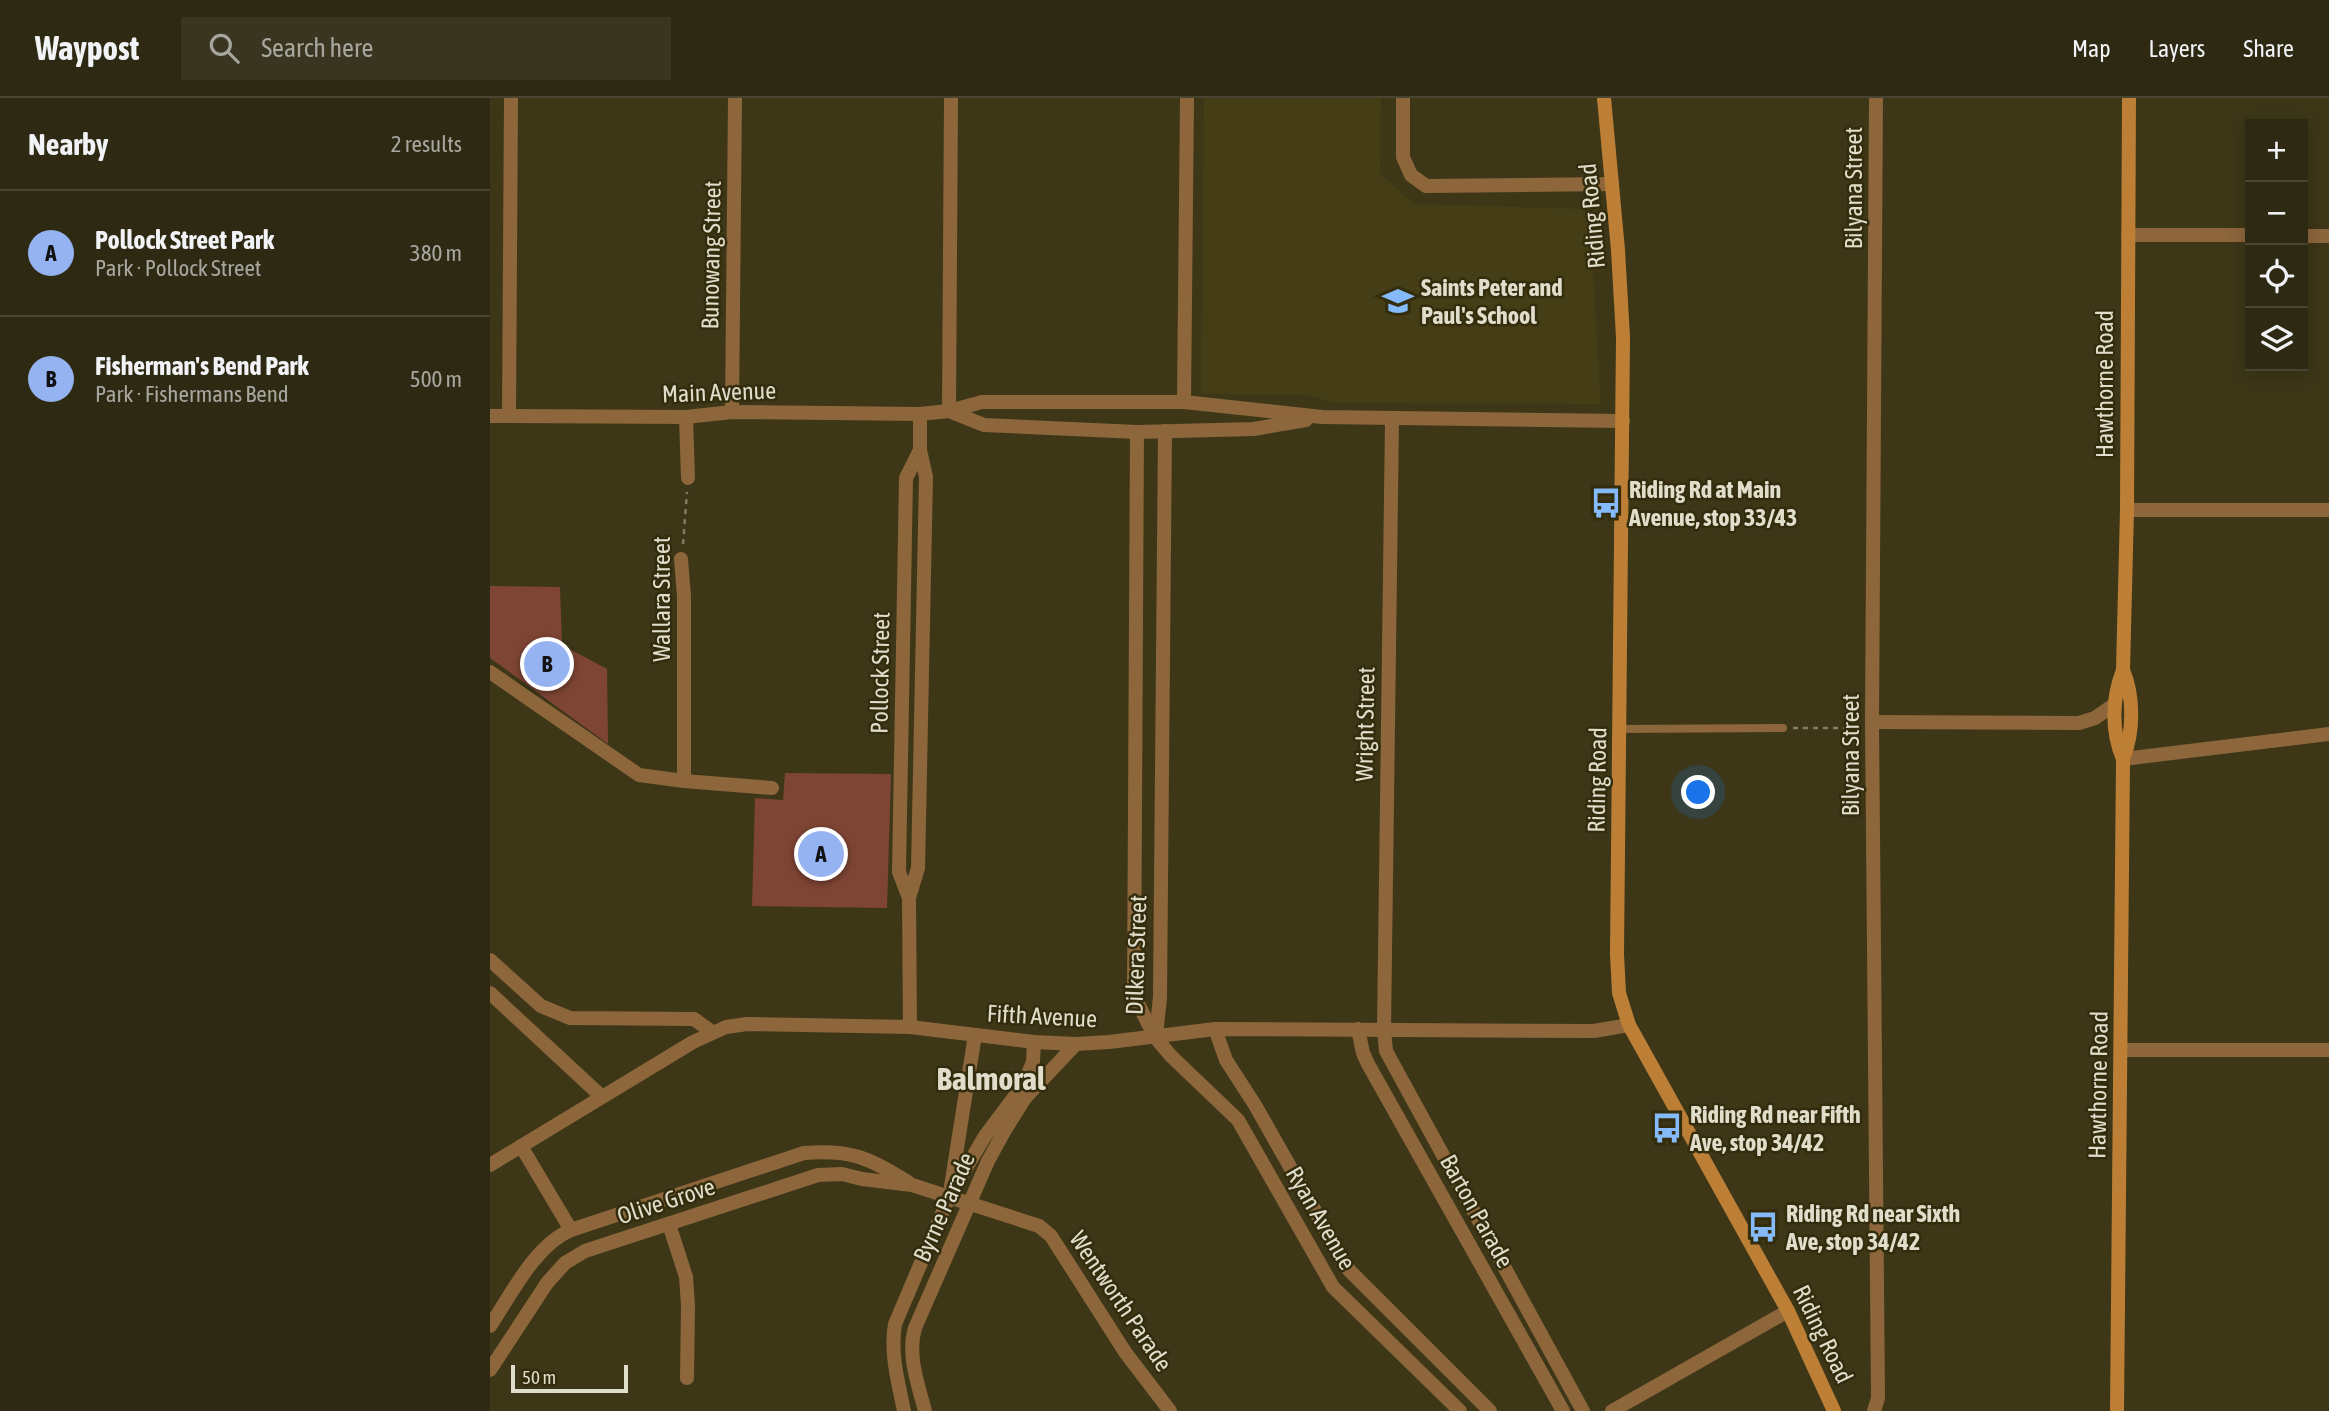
<!DOCTYPE html>
<meta charset="utf-8">
<style>
:root{--surface:#2e2912;--page:#3a3520;--text:#f1f3f6;--muted:#a7a69f;--line:#494532;--accent:#95b2f1}
body{margin:0;font-family:"Asap Condensed",sans-serif;background:var(--page);color:var(--text)}
.controls{position:absolute;right:21px;top:21px;display:grid;overflow:hidden;border-radius:0px;box-shadow:0 4px 18px #0003}
.controls button{width:63px;height:63px;display:grid;place-items:center;padding:0;border:0;border-bottom:2px solid var(--line);background:var(--surface);color:var(--text);font:35px sans-serif}
.scale{position:absolute;left:21px;bottom:18px;width:117px;box-sizing:border-box;padding-left:7px;border:4px solid #e0ddcb;border-top:0;font-size:19px;line-height:24px;white-space:nowrap;color:#e0ddcb;-webkit-text-stroke:5px #332d0e;paint-order:stroke}
.you{position:absolute;left:1209px;top:695px;width:24px;height:24px;margin:-18px;border:5px solid #fff;border-radius:50%;background:#1a73e8;box-shadow:0 0 0 10px #1a73e833}
.badge{display:grid;place-items:center;width:46px;height:46px;border-radius:50%;background:var(--accent);color:#111;font-size:23px;font-weight:700}
.pin{position:absolute;translate:-50% -50%;border:4px solid #fff;box-shadow:0 2px 7px #0006}
.list{margin:0;padding:0;list-style:none}
h2{display:flex;justify-content:space-between;align-items:center;height:91px;margin:0;padding:0 28px;font-size:30px}
h2 small{font-size:23px;font-weight:400;color:var(--muted)}
.list li{display:grid;grid-template-columns:46px 1fr auto;gap:21px;align-items:center;box-sizing:border-box;height:126px;padding:0 28px;border-top:2px solid var(--line)}
.list b{display:block;font-size:26px;white-space:nowrap}
.list p{margin:0;font-size:23px;white-space:nowrap;color:var(--muted)}
.list em{font-size:23px;font-style:normal;color:var(--muted)}
.icon{flex:none;width:38px;height:38px;fill:none;stroke:currentColor;stroke-width:2;stroke-linecap:round;stroke-linejoin:round}
.map{position:relative;flex:none;width:1839px;height:1313px;overflow:hidden}
header{display:flex;align-items:center;gap:42px;box-sizing:border-box;height:98px;padding:0 35px;background:var(--surface);border-bottom:2px solid var(--line)}
header strong{font-size:33px}
nav{display:flex;gap:38px;margin-inline-start:auto;font-size:24px}
.search{width:490px;height:63px;background:var(--page);display:flex;align-items:center;gap:18px;box-sizing:border-box;padding:0 24px;border-radius:0px;color:var(--muted);font-size:26px}
main{display:flex}
aside{flex:1;background:var(--surface)}
.map>svg:first-child{display:block}
.built{fill:#443d15}
.green{fill:#7f4534}
.lines{fill:none;stroke-linecap:round;stroke-linejoin:round}
.path{stroke:#807c62;stroke-width:2.5;stroke-dasharray:5 5;stroke-linecap:butt}
.lane{stroke:#8d663c;stroke-width:8}
.street{stroke:#8d663c;stroke-width:14}
.secondary{stroke:#bd7f36;stroke-width:14}
.labels{text-anchor:middle;dominant-baseline:central;stroke-width:5;stroke-linejoin:round;paint-order:stroke}
.street-label{font-size:24px;fill:#e0ddcb;stroke:#332d0e}
.poi-label{font-size:24px;font-weight:bold;fill:#e0ddcb;stroke:#332d0e;text-anchor:start}
.district-label{font-size:32px;font-weight:bold;fill:#e0ddcb;stroke:#332d0e}
</style>
<header>
<strong>Waypost</strong>
<div class="search"><svg class="icon" aria-label="search" viewBox="0 0 24 24"><circle cx="10" cy="10" r="6"/><path d="M15 15l6 6"/></svg>Search here</div>
<nav><a>Map</a><a>Layers</a><a>Share</a></nav>
</header>
<main>
<aside>
<h2>Nearby<small>2 results</small></h2>
<ul class="list">
<li><span class="badge">A</span><div><b>Pollock Street Park</b><p>Park · Pollock Street</p></div><em>380 m</em></li>
<li><span class="badge">B</span><div><b>Fisherman's Bend Park</b><p>Park · Fishermans Bend</p></div><em>500 m</em></li>
</ul>
</aside>
<div class="map">
<svg width="1839" height="1313" viewBox="0 0 1839 1313">
<rect width="100%" height="100%" fill="#3d3718"/>
<!-- built -->
<path class="built" d="M714 0H891L890 75 924 106 1099 111 1111 306 844 305 818 297 711 296Z"/>
<!-- green -->
<g class="green">
<path d="M0 488 70 489 72 547 117 571 118 646 0 560Z"/>
<path d="M295 675 401 676 397 810 262 808 265 700 293 702Z"/>
</g>
<g class="lines">
<!-- path -->
<g class="path">
<path d="M193 446 197 394"/>
<path d="M1303 630H1364"/>
</g>
<!-- lane -->
<path class="lane" d="M1130 631 1293 630"/>
<!-- street -->
<g class="street">
<path d="M913 0V59L921 77 936 88 1122 86"/>
<path d="M1638 137H1760"/>
<path d="M1813 138H1839"/>
<path d="M694 304 697 0"/>
<path d="M459 313 494 327 647 334 764 331 816 322"/>
<path d="M459 313 461 0"/>
<path d="M242 314 245 0"/>
<path d="M0 318 196 319 242 314 430 316 459 313 492 304H694L832 319 1133 323"/>
<path d="M19 318 21 0"/>
<path d="M196 319 198 380"/>
<path d="M902 322 894 932 896 953 1093 1313"/>
<path d="M647 334 644 898 665 939 681 958 748 1022 843 1189 970 1313"/>
<path d="M1637 412H1839"/>
<path d="M191 461 194 498V683"/>
<path d="M0 574 149 677 194 683 282 690"/>
<path d="M1382 624 1589 625 1605 620 1625 606"/>
<path d="M1633 661 1839 636"/>
<path d="M419 800 409 774 416 380 430 352"/>
<path d="M0 862 51 908 80 920 204 921 222 934"/>
<path d="M0 895 111 998"/>
<path d="M420 929 419 800 428 770 436 379 430 352V316"/>
<path d="M725 931 736 962 765 1007 858 1171 1000 1313"/>
<path d="M868 931 873 955 878 966 1073 1313"/>
<path d="M666 938 670 899 675 333"/>
<path d="M1632 952H1839"/>
<path d="M31 1048 81 1132"/>
<path d="M0 1067 203 944 236 929 257 926 420 929 544 944 586 946 619 944 725 931 1104 933 1139 927"/>
<path d="M461 1088 485 937"/>
<path d="M179 1126 196 1179 198 1208 197 1280"/>
<path d="M0 1228C21 1197 45 1147 81 1132L314 1055C362 1051 378 1060 418 1084"/>
<path d="M0 1272 57 1185 75 1165 95 1153 328 1077 352 1076 372 1081 422 1087 549 1128 561 1138 635 1254 680 1313"/>
<path d="M414 1313C408 1283 400 1256 405 1226L459 1099 495 1038 534 986 543 964 544 944"/>
<path d="M435 1313C428 1286 417 1257 425 1230L498 1063 515 1032 535 1000 586 946"/>
<path d="M1122 1313 1298 1213"/>
<path d="M1384 1313 1388 1300 1382 624 1386 0"/>
</g>
<!-- secondary -->
<g class="secondary">
<path d="M1114 0 1128 152 1133 239 1127 856 1129 895 1139 927 1298 1213 1344 1313"/>
<path d="M1633 661C1621 633 1622 600 1633 572L1637 412 1639 0"/>
<path d="M1627 1313 1633 661C1644 634 1644 598 1633 572"/>
</g>
</g>
<!-- icons -->
<defs>
<g id="school-bare" transform="scale(2.415)"><path d="M0-5L7-2L0 1L-7-2ZM-4 1L0 2.5L4 1V4Q0 6-4 4Z" fill="#85bbfb" stroke="#332d0e" stroke-width="2.5" paint-order="stroke"/></g>
<g id="bus-bare" transform="scale(2.415)"><path d="M-5-6H5V4H4V6H2V4H-2V6H-4V4H-5ZM-3.5-4V0h7V-4ZM-3.5 1.2v1.5H-2V1.2ZM2 1.2v1.5H3.5V1.2Z" fill="#85bbfb" stroke="#332d0e" stroke-width="2.5" paint-order="stroke"/></g>
</defs>
<g fill-rule="evenodd">
<use href="#school-bare" x="908" y="203"/>
<use href="#bus-bare" x="1116" y="405"/>
<use href="#bus-bare" x="1177" y="1030"/>
<use href="#bus-bare" x="1273" y="1129"/>
</g>
<g class="labels">
<!-- street labels -->
<g class="street-label">
<text transform="translate(1363 90) rotate(-90)">Bilyana Street</text>
<text transform="translate(1102 118) rotate(-95)">Riding Road</text>
<text transform="translate(221 157) rotate(-89)">Bunowang Street</text>
<text transform="translate(1614 286) rotate(-90)">Hawthorne Road</text>
<text transform="translate(229 294) rotate(-2)">Main Avenue</text>
<text transform="translate(171 501) rotate(-90)">Wallara Street</text>
<text transform="translate(390 575) rotate(-89)">Pollock Street</text>
<text transform="translate(875 626) rotate(-89)">Wright Street</text>
<text transform="translate(1360 657) rotate(-90)">Bilyana Street</text>
<text transform="translate(1107 682) rotate(-89)">Riding Road</text>
<text transform="translate(646 857) rotate(-88)">Dilkera Street</text>
<text transform="translate(552 918) rotate(3)">Fifth Avenue</text>
<text transform="translate(1608 987) rotate(-89)">Hawthorne Road</text>
<text transform="translate(176 1103) rotate(-18)">Olive Grove</text>
<text transform="translate(454 1109) rotate(-66)">Byrne Parade</text>
<text transform="translate(987 1113) rotate(61)">Barton Parade</text>
<text transform="translate(831 1120) rotate(60)">Ryan Avenue</text>
<text transform="translate(631 1203) rotate(56)">Wentworth Parade</text>
<text transform="translate(1333 1236) rotate(64)">Riding Road</text>
</g>
<!-- poi labels -->
<g class="poi-label">
<text x="931" y="189">Saints Peter and<tspan x="931" dy="28">Paul's School</tspan></text>
<text x="1139" y="391">Riding Rd at Main<tspan x="1139" dy="28">Avenue, stop 33/43</tspan></text>
<text x="1200" y="1016">Riding Rd near Fifth<tspan x="1200" dy="28">Ave, stop 34/42</tspan></text>
<text x="1296" y="1115">Riding Rd near Sixth<tspan x="1296" dy="28">Ave, stop 34/42</tspan></text>
</g>
<!-- district labels -->
<g class="district-label">
<text x="501" y="980">Balmoral</text>
</g>
</g>
</svg>
<div class="controls">
<button>+</button>
<button>−</button>
<button><svg class="icon" aria-label="locate" viewBox="0 0 24 24"><circle cx="12" cy="12" r="6"/><path d="M12 2v4M12 18v4M2 12h4M18 12h4"/></svg></button>
<button><svg class="icon" aria-label="layers" viewBox="0 0 24 24"><path d="M12 4l9 5-9 5-9-5zM3 14l9 5 9-5"/></svg></button>
</div>
<div class="scale">50 m</div>
<div class="you"></div>
<div class="pin badge" style="left:331px;top:756px">A</div>
<div class="pin badge" style="left:57px;top:566px">B</div>
</div>
</main>
